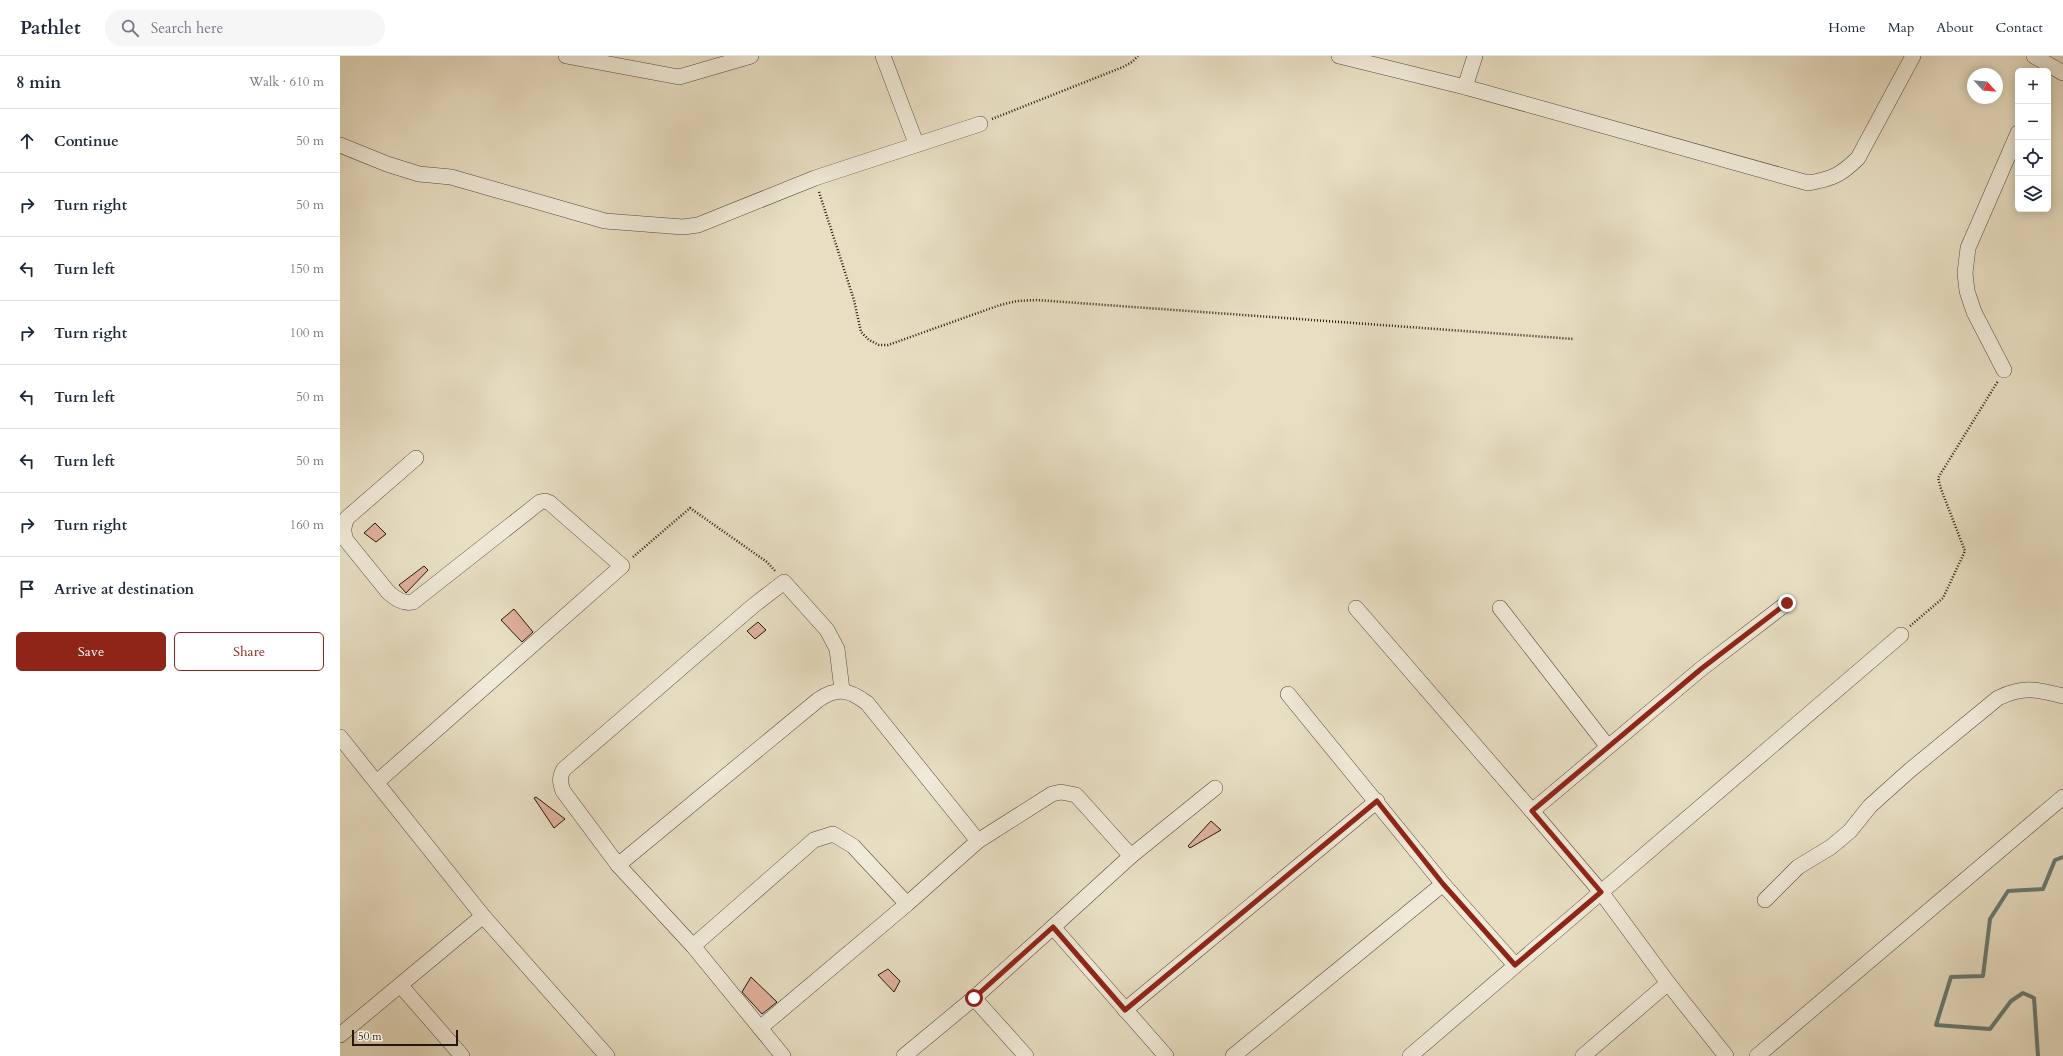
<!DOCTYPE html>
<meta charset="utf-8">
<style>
:root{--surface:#fff;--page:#f6f6f7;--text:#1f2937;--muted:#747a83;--line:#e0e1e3;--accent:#8f2418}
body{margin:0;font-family:Cardo,serif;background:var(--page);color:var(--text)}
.controls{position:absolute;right:12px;top:12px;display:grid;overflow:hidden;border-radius:6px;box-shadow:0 2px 10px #0003}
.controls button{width:36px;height:36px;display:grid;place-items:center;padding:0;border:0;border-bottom:1px solid var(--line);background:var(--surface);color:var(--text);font:20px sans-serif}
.compass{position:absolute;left:1627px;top:12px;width:36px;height:36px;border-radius:50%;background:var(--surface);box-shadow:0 2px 10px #0003;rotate:116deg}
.scale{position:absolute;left:12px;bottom:10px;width:106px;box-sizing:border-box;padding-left:4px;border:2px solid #221711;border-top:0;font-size:11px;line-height:14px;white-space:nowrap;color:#221711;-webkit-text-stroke:3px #f0ead8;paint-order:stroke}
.stop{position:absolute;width:12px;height:12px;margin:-9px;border:3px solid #8f2418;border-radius:50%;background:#fff}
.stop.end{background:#8f2418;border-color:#fff;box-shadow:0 1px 4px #0008}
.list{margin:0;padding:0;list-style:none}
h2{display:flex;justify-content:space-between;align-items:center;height:52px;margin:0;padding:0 16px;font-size:17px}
h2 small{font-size:13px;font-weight:400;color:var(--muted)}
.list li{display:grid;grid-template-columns:26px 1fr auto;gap:12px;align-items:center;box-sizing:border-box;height:64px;padding:0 16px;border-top:1px solid var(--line)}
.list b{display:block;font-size:15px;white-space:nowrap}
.list em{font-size:13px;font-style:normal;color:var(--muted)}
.actions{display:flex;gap:8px;padding:12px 16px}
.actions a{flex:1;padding:9px 0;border:1px solid var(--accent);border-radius:6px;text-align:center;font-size:14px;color:var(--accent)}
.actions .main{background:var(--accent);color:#fff}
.icon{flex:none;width:22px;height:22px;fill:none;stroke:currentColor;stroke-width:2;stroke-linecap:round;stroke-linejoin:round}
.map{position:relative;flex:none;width:1723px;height:1000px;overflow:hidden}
header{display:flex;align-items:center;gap:24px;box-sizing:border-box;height:56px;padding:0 20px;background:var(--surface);border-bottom:1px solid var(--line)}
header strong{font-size:19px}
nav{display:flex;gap:22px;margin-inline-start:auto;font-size:14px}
.search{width:280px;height:36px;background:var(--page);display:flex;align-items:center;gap:10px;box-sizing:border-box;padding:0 14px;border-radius:22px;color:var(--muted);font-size:15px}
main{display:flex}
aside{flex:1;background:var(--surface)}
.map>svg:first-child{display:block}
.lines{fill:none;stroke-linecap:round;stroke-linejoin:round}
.stream{stroke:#687a73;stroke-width:4}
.building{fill:#e1b19c;stroke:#221711}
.street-casing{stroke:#54493e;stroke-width:16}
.path{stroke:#221711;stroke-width:2.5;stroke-dasharray:1 2;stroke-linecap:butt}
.street{stroke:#f0ead8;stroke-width:15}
.route{stroke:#8f2418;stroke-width:5}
</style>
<header>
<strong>Pathlet</strong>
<div class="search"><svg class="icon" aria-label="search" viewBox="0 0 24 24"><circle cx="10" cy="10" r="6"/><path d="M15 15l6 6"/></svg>Search here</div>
<nav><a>Home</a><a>Map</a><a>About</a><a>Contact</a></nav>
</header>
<main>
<aside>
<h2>8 min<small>Walk · 610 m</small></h2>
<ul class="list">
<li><svg class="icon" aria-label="ahead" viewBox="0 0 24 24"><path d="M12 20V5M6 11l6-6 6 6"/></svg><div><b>Continue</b></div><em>50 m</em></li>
<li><svg class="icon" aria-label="right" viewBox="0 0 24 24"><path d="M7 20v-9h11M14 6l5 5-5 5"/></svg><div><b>Turn right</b></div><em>50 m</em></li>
<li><svg class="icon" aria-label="left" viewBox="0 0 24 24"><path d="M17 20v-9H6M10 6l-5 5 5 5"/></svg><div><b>Turn left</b></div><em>150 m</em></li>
<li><svg class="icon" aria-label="right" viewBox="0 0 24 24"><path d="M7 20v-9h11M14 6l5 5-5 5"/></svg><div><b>Turn right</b></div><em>100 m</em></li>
<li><svg class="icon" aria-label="left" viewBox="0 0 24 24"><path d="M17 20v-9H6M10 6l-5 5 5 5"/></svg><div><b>Turn left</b></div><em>50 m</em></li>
<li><svg class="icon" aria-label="left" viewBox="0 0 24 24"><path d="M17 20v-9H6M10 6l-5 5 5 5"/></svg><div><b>Turn left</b></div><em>50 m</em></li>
<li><svg class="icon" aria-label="right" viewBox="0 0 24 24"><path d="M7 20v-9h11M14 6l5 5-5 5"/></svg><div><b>Turn right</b></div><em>160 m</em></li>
<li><svg class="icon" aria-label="arrive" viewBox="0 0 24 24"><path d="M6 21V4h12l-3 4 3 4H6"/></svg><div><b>Arrive at destination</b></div></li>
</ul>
<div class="actions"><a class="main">Save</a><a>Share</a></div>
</aside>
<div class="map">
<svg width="1723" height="1000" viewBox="0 0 1723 1000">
<rect width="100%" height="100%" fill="#e8dfc3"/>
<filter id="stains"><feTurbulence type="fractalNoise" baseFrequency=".005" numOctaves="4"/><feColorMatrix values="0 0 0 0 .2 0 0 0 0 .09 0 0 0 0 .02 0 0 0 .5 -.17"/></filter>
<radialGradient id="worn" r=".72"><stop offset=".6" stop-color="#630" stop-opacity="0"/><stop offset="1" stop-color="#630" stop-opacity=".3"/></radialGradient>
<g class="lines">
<!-- stream -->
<path class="stream" d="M1698 1000 1694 942 1683 937 1671 945 1650 973 1596 969 1611 921 1643 920 1650 863 1668 835 1703 833 1715 804 1723 801"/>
</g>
<!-- building -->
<g class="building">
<path d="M35 467 46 478 36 486 24 477Z"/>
<path d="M84 510 88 514 66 537 59 529Z"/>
<path d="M174 553 193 576 182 586 161 564Z"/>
<path d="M418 566 426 574 415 583 407 575Z"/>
<path d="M196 741 225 763 214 772 194 742Z"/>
<path d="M871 765 881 774 850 792 848 790Z"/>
<path d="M548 913 560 925 554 936 538 919Z"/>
<path d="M411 921 437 946 422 958 402 936Z"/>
</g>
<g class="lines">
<!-- street casing -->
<g class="street-casing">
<g id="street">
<path d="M226 0 339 21 411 0"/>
<path d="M543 0 576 87"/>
<path d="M999 0 1125 31 1468 127C1492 123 1501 119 1518 102L1573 0"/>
<path d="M1694 0 1723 17"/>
<path d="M1125 31 1135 0"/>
<path d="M0 89 47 108 79 118 111 121 265 165 343 171 358 169 475 122 640 68"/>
<path d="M1664 314 1634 256 1627 235 1625 217 1628 192 1678 77"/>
<path d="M1016 552 1192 755"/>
<path d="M1160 552 1268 691"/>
<path d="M948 638 1103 828 1175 909"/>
<path d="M0 681 143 860 267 1000"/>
<path d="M37 726 282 510 210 447 205 445 200 446 73 546C63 548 56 543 48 536L6 484C3 476 3 471 7 462L76 402"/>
<path d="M278 809 478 644C497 631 508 633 527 647L638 785"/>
<path d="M1425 844 1458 811 1491 791 1510 775 1530 750 1569 715 1658 642C1684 630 1697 633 1723 640"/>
<path d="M713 871 791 800 875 732"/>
<path d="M353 890 278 809 223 735C220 727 219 721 224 713L413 550 444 526 487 574 497 593 502 634"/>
<path d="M1328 927 1386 1000"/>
<path d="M61 930 122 1000"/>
<path d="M634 942 686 1000"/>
<path d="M785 954 1037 745"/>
<path d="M420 972 567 848 638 785 712 738 721 736 736 739 791 800"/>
<path d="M0 979 143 860"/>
<path d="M443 1000 353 890 474 784 493 778 513 790 567 848"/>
<path d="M564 1000 634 942 713 871 826 1000"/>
<path d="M893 1000 1103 828"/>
<path d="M1070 1000 1561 579"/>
<path d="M1243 1000 1328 927 1261 836 1192 755 1361 613 1447 547"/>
<path d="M1417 1000 1723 741"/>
</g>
</g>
<!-- path -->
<g class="path">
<path d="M652 63 783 11 792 6 798 0"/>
<path d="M479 136 514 244 521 276 529 284 539 289H548L660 249 677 245 697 244 1234 283"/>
<path d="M293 501 350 452 427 506 436 516"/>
<path d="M1570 570 1603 542 1625 495 1601 433 1598 422 1658 325"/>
</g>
<!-- street -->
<use href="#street" class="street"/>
</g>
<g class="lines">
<!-- route -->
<path class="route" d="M634 942 713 871 785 954 1037 745 1103 828 1175 909 1261 836 1192 755 1361 613 1447 547"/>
</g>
<rect width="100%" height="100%" filter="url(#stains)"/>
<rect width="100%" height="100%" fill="url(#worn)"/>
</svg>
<div class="controls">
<button>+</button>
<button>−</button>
<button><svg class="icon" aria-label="locate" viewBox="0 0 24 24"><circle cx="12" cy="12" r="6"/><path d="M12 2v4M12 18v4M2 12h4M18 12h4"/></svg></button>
<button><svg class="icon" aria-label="layers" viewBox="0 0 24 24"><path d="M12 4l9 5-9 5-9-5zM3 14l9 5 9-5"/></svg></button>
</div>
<svg class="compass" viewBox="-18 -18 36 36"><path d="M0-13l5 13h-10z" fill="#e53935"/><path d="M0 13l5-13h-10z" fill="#747a83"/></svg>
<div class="scale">50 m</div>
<div class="stop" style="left:634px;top:942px"></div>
<div class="stop end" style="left:1447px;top:547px"></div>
</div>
</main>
